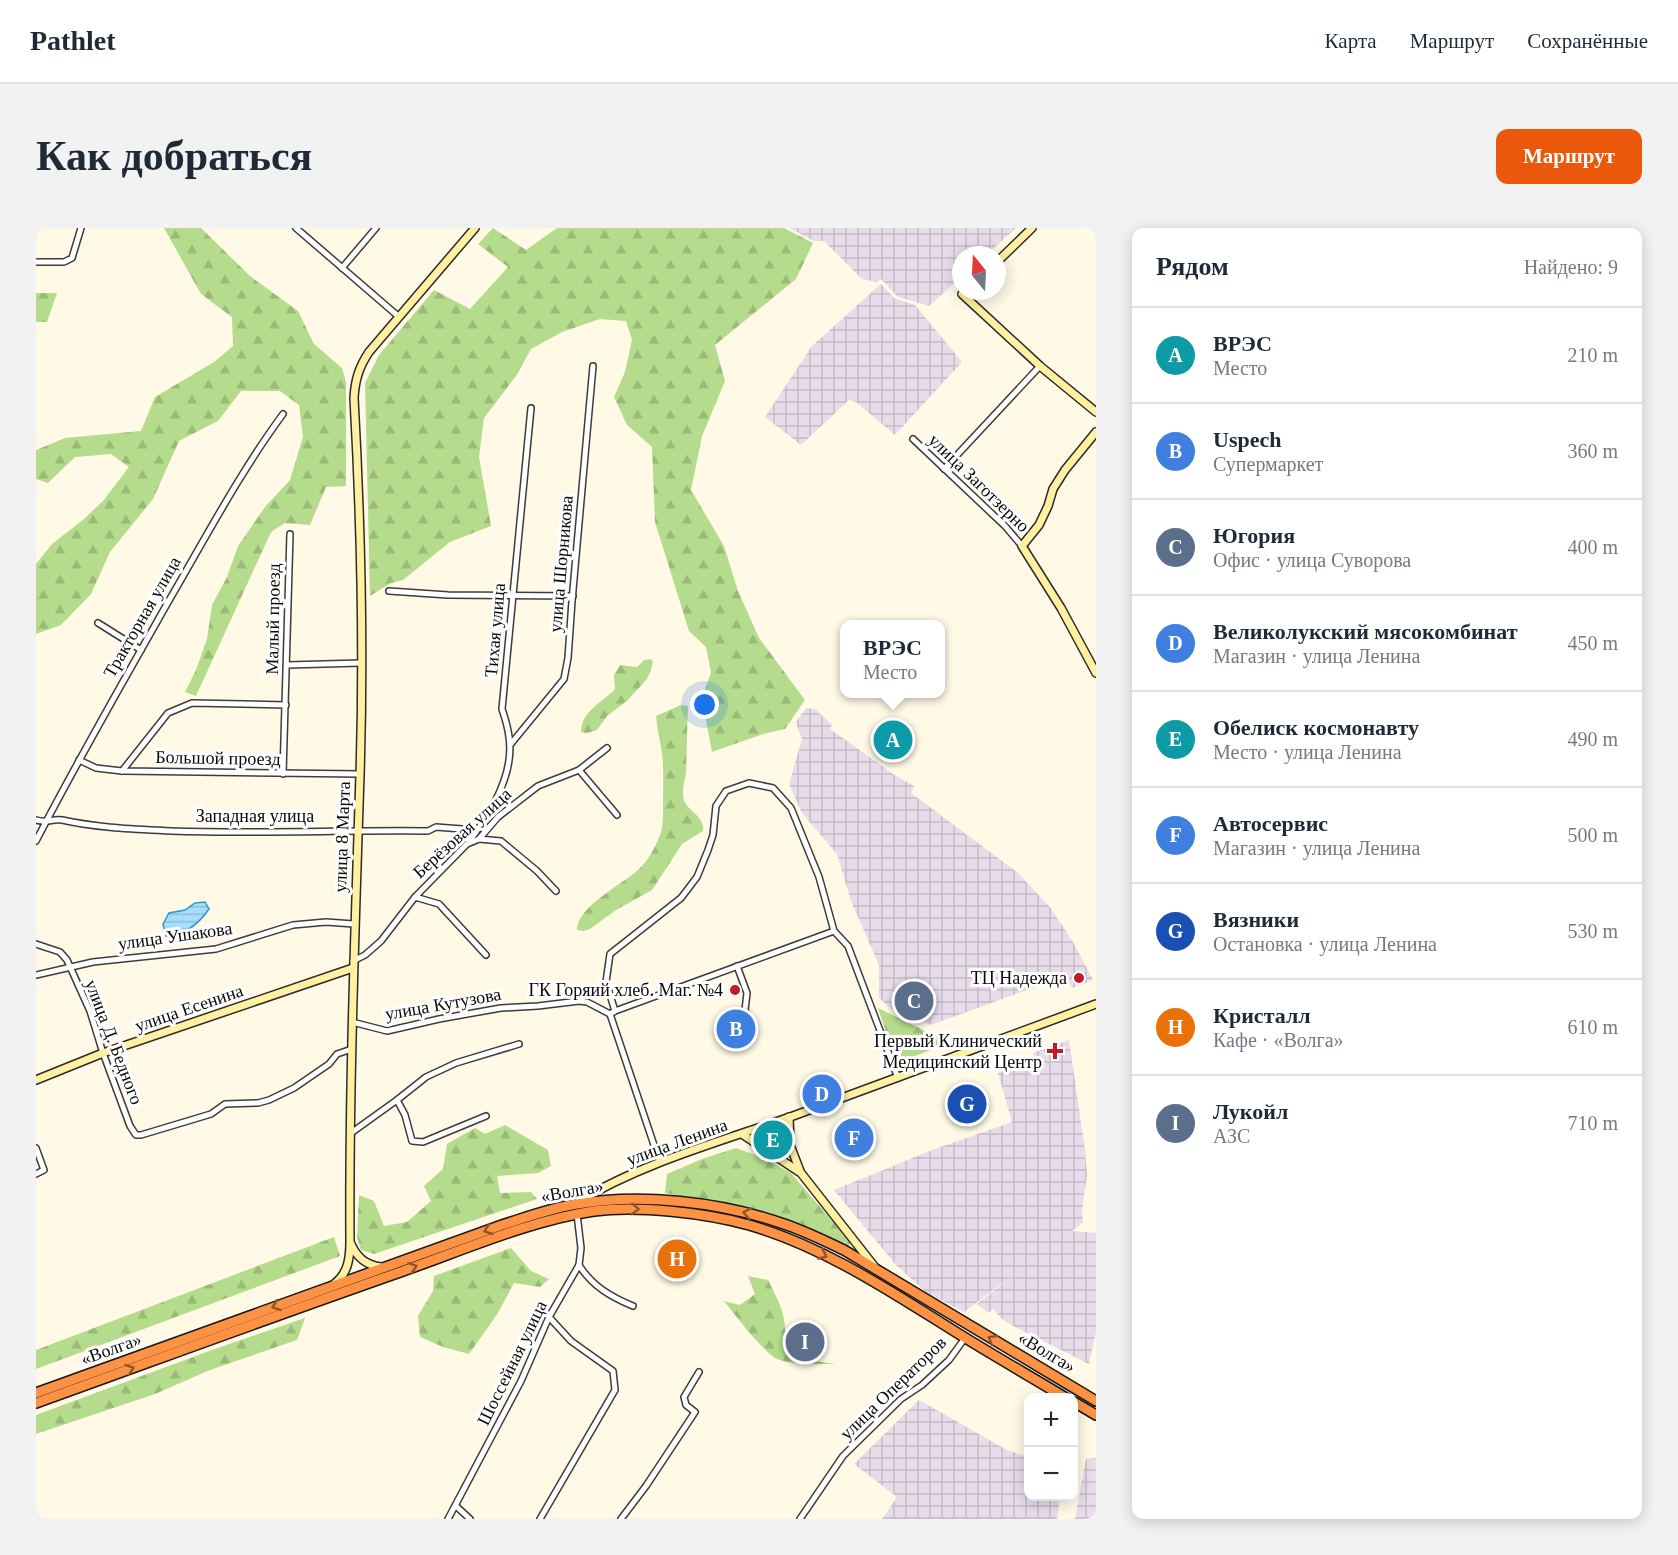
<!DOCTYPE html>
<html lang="ru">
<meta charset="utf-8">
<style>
:root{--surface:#fff;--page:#f2f2f3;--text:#1f2937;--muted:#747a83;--line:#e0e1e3;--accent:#ea580c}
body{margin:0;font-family:Georgia,serif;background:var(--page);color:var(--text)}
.controls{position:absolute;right:18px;bottom:18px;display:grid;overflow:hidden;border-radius:12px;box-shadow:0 3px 15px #0003}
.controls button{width:54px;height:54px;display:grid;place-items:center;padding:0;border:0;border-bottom:2px solid var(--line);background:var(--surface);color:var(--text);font:30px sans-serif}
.compass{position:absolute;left:916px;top:18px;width:54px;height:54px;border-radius:50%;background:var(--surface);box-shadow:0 3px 15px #0003;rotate:342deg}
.you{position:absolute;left:669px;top:477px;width:21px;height:21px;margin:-15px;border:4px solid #fff;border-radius:50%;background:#1a73e8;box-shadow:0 0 0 9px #1a73e833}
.badge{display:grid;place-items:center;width:39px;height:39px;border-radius:50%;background:var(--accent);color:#fff;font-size:20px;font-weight:700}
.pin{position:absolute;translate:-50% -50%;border:3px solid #fff;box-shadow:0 2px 6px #0006}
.popup{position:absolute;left:804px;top:392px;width:105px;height:78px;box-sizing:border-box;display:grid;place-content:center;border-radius:12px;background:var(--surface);filter:drop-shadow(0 2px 4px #0005);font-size:20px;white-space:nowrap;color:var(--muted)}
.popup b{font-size:22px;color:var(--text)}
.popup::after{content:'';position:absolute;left:50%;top:100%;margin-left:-12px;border:12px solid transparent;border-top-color:var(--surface)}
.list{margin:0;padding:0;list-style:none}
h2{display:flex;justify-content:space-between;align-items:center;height:78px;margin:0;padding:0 24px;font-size:26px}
h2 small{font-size:20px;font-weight:400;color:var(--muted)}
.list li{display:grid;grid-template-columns:39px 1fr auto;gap:18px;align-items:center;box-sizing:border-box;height:96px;padding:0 24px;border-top:2px solid var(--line)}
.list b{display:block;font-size:22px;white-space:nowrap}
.list p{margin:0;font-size:20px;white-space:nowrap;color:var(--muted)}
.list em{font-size:20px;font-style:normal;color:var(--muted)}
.map{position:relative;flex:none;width:1060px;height:1291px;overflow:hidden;border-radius:12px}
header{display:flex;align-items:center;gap:36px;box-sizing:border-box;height:84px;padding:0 30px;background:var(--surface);border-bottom:2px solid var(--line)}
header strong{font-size:28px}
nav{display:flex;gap:33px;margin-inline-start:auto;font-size:21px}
.intro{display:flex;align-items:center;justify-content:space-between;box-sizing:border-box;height:144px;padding:0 36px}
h1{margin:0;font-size:42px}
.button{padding:15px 27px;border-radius:12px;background:var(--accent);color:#fff;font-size:21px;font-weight:700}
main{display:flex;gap:36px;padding:0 36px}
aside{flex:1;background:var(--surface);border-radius:12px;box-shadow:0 3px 15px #0003}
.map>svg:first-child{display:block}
.industrial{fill:url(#industrial-grid)}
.forest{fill:url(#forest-firs)}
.water{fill:url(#water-rules);stroke:#2998d5;stroke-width:1.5}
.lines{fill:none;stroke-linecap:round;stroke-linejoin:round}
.street-casing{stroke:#3c3c3c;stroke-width:8}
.secondary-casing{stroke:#2b2b2b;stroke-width:10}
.highway-casing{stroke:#1a1a1a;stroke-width:12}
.street{stroke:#fff;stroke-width:5}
.secondary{stroke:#fff1a1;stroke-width:7}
.highway{stroke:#fe9244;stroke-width:9}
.oneway{stroke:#905429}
.poi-dot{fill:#c01a29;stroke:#fff;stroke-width:2}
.labels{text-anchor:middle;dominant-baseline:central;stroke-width:6;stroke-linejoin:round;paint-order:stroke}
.street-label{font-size:18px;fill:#090909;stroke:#fff}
.poi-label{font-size:18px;fill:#090909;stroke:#fff;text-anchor:end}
</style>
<header>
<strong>Pathlet</strong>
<nav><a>Карта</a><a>Маршрут</a><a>Сохранённые</a></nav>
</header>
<div class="intro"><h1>Как добраться</h1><a class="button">Маршрут</a></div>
<main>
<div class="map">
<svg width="1060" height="1291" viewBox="0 0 1060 1291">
<defs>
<pattern id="industrial-grid" width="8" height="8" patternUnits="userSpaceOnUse" patternTransform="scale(1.5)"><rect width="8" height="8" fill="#e8dcea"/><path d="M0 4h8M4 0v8" fill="none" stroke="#c6bbc7"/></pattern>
<pattern id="forest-firs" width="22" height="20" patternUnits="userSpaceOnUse" patternTransform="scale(1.5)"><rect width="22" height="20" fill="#b4dc8c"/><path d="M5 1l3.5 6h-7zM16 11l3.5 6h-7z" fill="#9b7"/></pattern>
<pattern id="water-rules" width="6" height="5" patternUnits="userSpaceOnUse" patternTransform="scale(1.5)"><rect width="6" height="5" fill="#a7defa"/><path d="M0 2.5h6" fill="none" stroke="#8ebdd5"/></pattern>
</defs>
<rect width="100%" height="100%" fill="#fff9e6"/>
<!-- industrial -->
<g class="industrial">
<path d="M753 0H980L950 27H925V49L893 78 862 69 845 51 841 54 826 51 788 13H778Z"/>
<path d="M845 56 858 70 879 77 926 134 859 207 820 174 813 172 765 217 729 189 776 118Z"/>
<path d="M770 480 779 481 796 497 794 501 860 548 878 558 875 565 982 645 1014 679 1037 714 1057 752 1036 760 1029 748 895 797 855 781 843 770V737L815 673 801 626 766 585 753 556 766 511 760 494Z"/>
<path d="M1033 812 1049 922 1051 947 1046 982 1047 994 1036 1003 1060 1005V1104L1053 1136 979 1099 966 1091 957 1081 952 1085 941 1076 981 1044 928 1084 890 1064 860 1037 798 962 899 921 976 894 962 845 999 831 997 825Z"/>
<path d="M883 1172 971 1222 992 1229 993 1268 1024 1269 1021 1291H846L861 1269 818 1236Z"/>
<path d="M1060 1230V1291H1039L1050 1231Z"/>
</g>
<!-- forest -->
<g class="forest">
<path d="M128 0H165L214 48 262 83 278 116 306 140 310 154V258L290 259 274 297 249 295 235 304 160 468 149 464 160 442 171 411 176 377 191 349 202 318 229 279 254 252 267 209 263 177 244 163H205L182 193 143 213 117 271 74 324 55 366 25 397 0 406V336L16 316 48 291 67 273 93 239 75 226 39 229 12 255 0 251V222L29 210 105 203 119 169 178 134 197 118 196 89 165 66Z"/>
<path d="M457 0 490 22 521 0H748L777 15 760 51 679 117 689 153 666 208 655 262 688 318 702 363 723 410 769 472 749 501 727 506 676 524 666 471 675 444 670 419 653 403 619 294 616 219 591 197 578 169 589 144 596 112 590 93 564 91 526 104 495 121 480 148 448 190 443 229 455 298 414 314 367 352 355 355 334 368 329 155 343 127 398 62 434 81 472 39 442 16Z"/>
<path d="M0 65H21L11 94H0Z"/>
<path d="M614 431 617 433 615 442 611 451 592 472 571 488 561 502 551 505 545 504C545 483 567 474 579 461L578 447 584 437 601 439 608 432Z"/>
<path d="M645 477 652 478C651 500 651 522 650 545 649 552 646 561 647 568 649 584 669 586 667 603L646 616 616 662 580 682 554 701 548 703 541 702C541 679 585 657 602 642 612 633 619 620 624 607 627 599 627 589 627 580 627 562 628 543 626 525 624 512 621 501 620 488Z"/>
<path d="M842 780 914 815 868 832 856 822Z"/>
<path d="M469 897 512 922 515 938 502 945 461 948 464 965 495 964 501 971 338 1026 325 1022 321 1009 323 967 338 973 348 998 371 994 395 973 388 958 407 941 411 916 439 900 449 906Z"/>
<path d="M700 920 729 931 755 945 815 1015 811 1020 765 996 716 981 629 965 631 946 666 931Z"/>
<path d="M298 1009 304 1028 0 1141V1122Z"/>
<path d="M475 1020 495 1043 513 1051 504 1059 478 1055 462 1085 433 1126 407 1119 384 1109 382 1088 397 1063 398 1048Z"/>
<path d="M712 1048 732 1052C744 1076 752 1089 748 1117L769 1132 800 1136C786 1136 751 1137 739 1130 724 1120 700 1088 688 1073L704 1077 719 1066Z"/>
<path d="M269 1090 261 1112 174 1142 119 1166 0 1206V1187L176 1122Z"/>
</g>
<!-- water -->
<path class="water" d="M169 674 173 681C162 697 149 707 130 708L127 696 133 685 149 682 159 675Z"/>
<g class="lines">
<!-- street casing -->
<g class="street-casing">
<g id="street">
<path d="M260 0 362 88"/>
<path d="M0 34H28L36 30 45 0"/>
<path d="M306 40 340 0"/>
<path d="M877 211 969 298 986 318"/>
<path d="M908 241 1004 138"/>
<path d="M353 363 412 367 537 368"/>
<path d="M62 395 105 422"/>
<path d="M251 437 325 435"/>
<path d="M474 517 528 451 532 430 536 373 557 138"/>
<path d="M43 532 60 540 86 543 324 546"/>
<path d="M543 542 581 587"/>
<path d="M86 543 132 485 156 475 250 477"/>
<path d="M247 546 254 306"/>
<path d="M0 592C13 596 15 590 26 592 63 600 98 601 135 603 221 606 307 602 392 603L400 599 426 601 434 612"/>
<path d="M443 611 465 613 501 643 520 663"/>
<path d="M0 613C43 530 89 450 135 369 171 307 205 243 247 186"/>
<path d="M431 616C453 588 479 547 473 509 472 499 469 490 466 481L495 180"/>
<path d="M379 669 403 676 450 727"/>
<path d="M0 716 24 724 31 732 54 783 67 825 94 898 100 907H105L175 886 189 876 222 875 233 872 258 860 293 836 301 826 316 821"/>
<path d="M317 733 329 727 345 713 379 669 431 616 443 611 462 589 502 558 543 542 571 520"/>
<path d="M701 738 711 765 709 782 716 801"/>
<path d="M0 747 57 734 180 721 257 697 290 694 318 696"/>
<path d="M579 783 798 703"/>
<path d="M316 794 351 803 403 791 465 780 502 778 543 773 551 774 574 786"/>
<path d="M361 872 390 849 420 835 483 816"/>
<path d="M315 905 361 872 369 887 376 913 387 914 450 888"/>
<path d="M0 920 8 942 0 946"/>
<path d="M624 935 574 786 579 783 570 754 574 726 645 670 661 649 672 622 677 607 680 578 690 563 713 555 737 560 755 580 783 649 798 703 812 718 862 850"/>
<path d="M543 1037C556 1058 575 1069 597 1078"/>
<path d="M420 1278 434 1291"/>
<path d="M412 1291 485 1153 513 1089 543 1037 545 1020 541 986"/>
<path d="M504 1291 579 1162 577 1143 535 1113 513 1089"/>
<path d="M585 1291 610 1258 659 1184 650 1177 648 1169 663 1144"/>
<path d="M764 1291 807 1228 865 1171 886 1157 913 1132 929 1110"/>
</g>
</g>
<!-- secondary casing -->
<g class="secondary-casing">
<g id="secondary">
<path d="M961 34 996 0"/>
<path d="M929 63 926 66 1004 138 1060 184"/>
<path d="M1060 204 1029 242 1017 261 1012 278 1003 297 986 318 1025 380 1060 445"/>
<path d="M0 852 67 825 317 740"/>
<path d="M753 889 754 917 764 943"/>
<path d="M706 906 765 945 838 1038"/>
<path d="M542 974C605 935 686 913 757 888 858 851 959 813 1060 776"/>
<path d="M315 1016C321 1030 330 1037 345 1039"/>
<path d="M298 1056C312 1046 314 1030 314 1014 313 858 319 702 324 547 328 421 325 295 318 170 319 152 323 139 333 124L439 0"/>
</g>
</g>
<!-- highway casing -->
<g class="highway-casing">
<g id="highway">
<path d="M0 1165 466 997C491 989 515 980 541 976 605 965 684 974 745 995 767 1002 787 1012 808 1022L1060 1173"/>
<path d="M1038 1174 1060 1187"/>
<path d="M0 1175C122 1131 244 1086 367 1043 427 1022 495 992 558 983 601 977 671 985 713 997 786 1018 851 1061 915 1101 953 1125 992 1147 1030 1170"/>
</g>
</g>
<!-- street -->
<use href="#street" class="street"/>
<!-- secondary -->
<use href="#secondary" class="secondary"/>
<!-- highway -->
<use href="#highway" class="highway"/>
</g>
<!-- one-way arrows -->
<defs><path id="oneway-chevron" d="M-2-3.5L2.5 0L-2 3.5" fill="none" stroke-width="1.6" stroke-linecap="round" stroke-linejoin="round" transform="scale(1.5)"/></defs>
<g class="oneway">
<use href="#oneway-chevron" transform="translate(599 981) rotate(2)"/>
<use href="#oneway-chevron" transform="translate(711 985) rotate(-169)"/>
<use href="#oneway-chevron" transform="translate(452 1002) rotate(160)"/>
<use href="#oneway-chevron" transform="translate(787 1027) rotate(25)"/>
<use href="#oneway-chevron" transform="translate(377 1039) rotate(-19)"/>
<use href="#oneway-chevron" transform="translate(240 1078) rotate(160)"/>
<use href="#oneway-chevron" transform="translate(956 1111) rotate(-149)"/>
<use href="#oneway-chevron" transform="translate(94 1141) rotate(-20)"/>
</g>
<!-- markers -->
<g class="poi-dot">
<circle cx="1043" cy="750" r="6"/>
<circle cx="699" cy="762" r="6"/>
<path d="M1016 814h6v6h6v6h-6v6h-6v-6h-6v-6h6z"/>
</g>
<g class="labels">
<!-- street labels -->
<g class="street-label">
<text transform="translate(943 255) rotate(44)">улица Заготзерно</text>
<text transform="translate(525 336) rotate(-85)">улица Шорникова</text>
<text transform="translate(106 389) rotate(-60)">Тракторная улица</text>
<text transform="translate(237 391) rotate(-89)">Малый проезд</text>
<text transform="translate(459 402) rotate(-85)">Тихая улица</text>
<text transform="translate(182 530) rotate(1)">Большой проезд</text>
<text x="219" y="588">Западная улица</text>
<text transform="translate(426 605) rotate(-42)">Берёзовая улица</text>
<text transform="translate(306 609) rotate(-88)">улица 8 Марта</text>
<text transform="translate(139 708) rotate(-8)">улица Ушакова</text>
<text transform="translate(407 776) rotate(-10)">улица Кутузова</text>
<text transform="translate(153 780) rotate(-19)">улица Есенина</text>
<text transform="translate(78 814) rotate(69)">улица Д. Бедного</text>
<text transform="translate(641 914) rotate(-20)">улица Ленина</text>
<text transform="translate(536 963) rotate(-10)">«Волга»</text>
<text transform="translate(75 1121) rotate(-20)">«Волга»</text>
<text transform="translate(1011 1124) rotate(31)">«Волга»</text>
<text transform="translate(476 1135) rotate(-64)">Шоссейная улица</text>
<text transform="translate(857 1160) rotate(-44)">улица Операторов</text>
</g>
<!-- poi labels -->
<g class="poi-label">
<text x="1031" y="750">ТЦ Надежда</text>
<text x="687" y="762">ГК Горяий хлеб. Маг. №4</text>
<text x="1006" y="813">Первый Клинический<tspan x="1006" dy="21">Медицинский Центр</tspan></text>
</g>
</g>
</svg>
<div class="controls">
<button>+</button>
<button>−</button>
</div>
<svg class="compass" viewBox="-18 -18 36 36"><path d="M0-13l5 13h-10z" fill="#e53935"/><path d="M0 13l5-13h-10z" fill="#747a83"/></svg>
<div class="you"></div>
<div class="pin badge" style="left:857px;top:512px;background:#0f9aa8">A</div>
<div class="popup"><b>ВРЭС</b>Место</div>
<div class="pin badge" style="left:700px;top:801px;background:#3f7fe0">B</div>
<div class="pin badge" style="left:878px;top:773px;background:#5c6f8a">C</div>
<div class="pin badge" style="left:786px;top:866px;background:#3f7fe0">D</div>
<div class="pin badge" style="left:737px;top:912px;background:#0f9aa8">E</div>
<div class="pin badge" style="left:818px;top:910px;background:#3f7fe0">F</div>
<div class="pin badge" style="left:931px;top:876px;background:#1a4fb4">G</div>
<div class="pin badge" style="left:641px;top:1031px;background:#e8710a">H</div>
<div class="pin badge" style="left:769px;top:1114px;background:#5c6f8a">I</div>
</div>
<aside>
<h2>Рядом<small>Найдено: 9</small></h2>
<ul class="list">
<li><span class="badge" style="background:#0f9aa8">A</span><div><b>ВРЭС</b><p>Место</p></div><em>210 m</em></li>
<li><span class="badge" style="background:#3f7fe0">B</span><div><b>Uspech</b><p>Супермаркет</p></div><em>360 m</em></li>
<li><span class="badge" style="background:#5c6f8a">C</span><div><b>Югория</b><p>Офис · улица Суворова</p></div><em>400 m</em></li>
<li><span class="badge" style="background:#3f7fe0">D</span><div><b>Великолукский мясокомбинат</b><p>Магазин · улица Ленина</p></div><em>450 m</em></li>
<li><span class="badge" style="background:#0f9aa8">E</span><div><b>Обелиск космонавту</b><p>Место · улица Ленина</p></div><em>490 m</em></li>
<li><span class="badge" style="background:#3f7fe0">F</span><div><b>Автосервис</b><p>Магазин · улица Ленина</p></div><em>500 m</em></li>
<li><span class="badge" style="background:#1a4fb4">G</span><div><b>Вязники</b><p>Остановка · улица Ленина</p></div><em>530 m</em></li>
<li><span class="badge" style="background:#e8710a">H</span><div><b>Кристалл</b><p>Кафе · «Волга»</p></div><em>610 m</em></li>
<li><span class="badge" style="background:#5c6f8a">I</span><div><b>Лукойл</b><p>АЗС</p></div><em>710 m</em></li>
</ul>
</aside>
</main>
